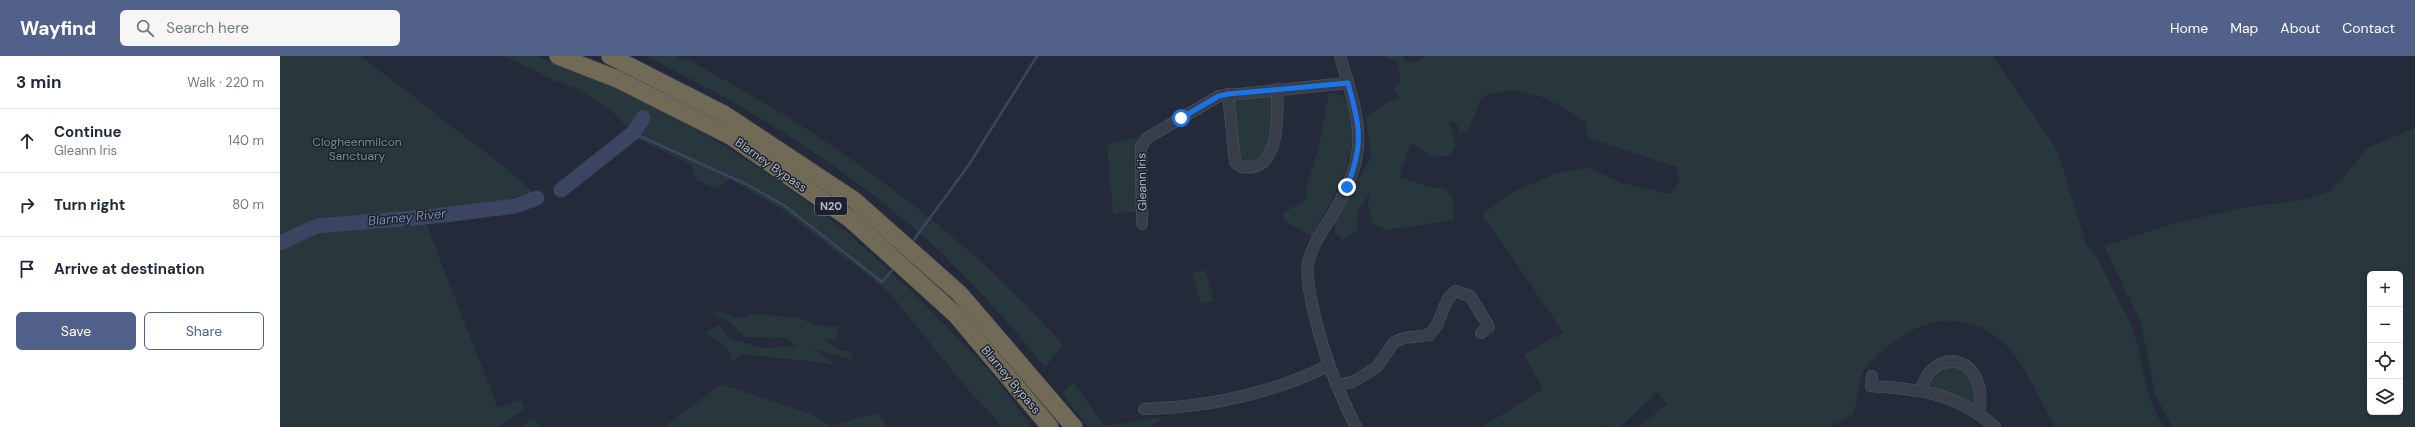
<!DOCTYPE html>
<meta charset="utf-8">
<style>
:root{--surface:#fff;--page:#f6f6f7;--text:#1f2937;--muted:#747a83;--line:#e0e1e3;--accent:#51618a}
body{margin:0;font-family:"DM Sans",sans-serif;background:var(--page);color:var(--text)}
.controls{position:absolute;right:12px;bottom:12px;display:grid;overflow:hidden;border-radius:6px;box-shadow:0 2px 6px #0003}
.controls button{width:36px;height:36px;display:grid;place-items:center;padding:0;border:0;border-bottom:1px solid var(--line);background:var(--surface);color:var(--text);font:20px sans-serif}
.stop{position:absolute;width:12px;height:12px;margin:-9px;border:3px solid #1a73e8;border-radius:50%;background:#fff}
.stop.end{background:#1a73e8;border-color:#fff;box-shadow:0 1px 4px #0008}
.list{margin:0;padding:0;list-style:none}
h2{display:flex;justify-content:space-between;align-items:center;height:52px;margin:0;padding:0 16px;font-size:17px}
h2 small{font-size:13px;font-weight:400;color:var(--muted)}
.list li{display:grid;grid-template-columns:26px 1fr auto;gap:12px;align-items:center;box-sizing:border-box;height:64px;padding:0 16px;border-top:1px solid var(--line)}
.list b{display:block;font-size:15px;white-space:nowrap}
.list p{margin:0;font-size:13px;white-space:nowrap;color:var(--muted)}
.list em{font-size:13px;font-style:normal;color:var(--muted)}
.actions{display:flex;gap:8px;padding:12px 16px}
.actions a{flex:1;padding:9px 0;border:1px solid var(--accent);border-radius:6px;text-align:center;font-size:14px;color:var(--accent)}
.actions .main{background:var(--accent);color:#fff}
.icon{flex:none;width:22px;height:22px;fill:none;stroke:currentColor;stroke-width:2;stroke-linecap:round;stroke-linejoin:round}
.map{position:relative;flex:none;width:2135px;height:371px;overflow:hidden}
header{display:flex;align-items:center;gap:24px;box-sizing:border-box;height:56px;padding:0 20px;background:var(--accent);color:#fff}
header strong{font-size:19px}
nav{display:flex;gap:22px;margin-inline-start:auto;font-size:14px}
.search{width:280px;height:36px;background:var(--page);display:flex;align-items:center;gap:10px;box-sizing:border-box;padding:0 14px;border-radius:6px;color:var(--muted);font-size:15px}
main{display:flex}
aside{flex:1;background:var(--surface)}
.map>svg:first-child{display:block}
.green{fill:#27373c;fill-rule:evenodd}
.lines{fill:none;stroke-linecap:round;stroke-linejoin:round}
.stream{stroke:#3b4562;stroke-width:2.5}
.river{stroke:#3b4562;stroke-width:15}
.minor-casing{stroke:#535865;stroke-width:12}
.highway-casing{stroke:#404552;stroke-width:18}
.minor{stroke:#383d4a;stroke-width:11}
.highway{stroke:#706a56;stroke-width:17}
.route{stroke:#1a73e8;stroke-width:5}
.labels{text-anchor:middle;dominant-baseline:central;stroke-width:3;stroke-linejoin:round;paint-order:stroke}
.shield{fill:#1d222f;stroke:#868b99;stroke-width:1}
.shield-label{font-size:11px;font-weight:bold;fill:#b3b8c6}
.park-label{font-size:12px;fill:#6c957c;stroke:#1d222f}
.street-label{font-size:12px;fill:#b3b8c6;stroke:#1d222f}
.water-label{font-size:13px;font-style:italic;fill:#7d8aab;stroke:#1d222f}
</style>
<header>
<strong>Wayfind</strong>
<div class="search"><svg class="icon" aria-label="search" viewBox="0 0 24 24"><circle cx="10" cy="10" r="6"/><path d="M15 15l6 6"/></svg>Search here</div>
<nav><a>Home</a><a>Map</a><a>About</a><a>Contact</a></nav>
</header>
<main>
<aside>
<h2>3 min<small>Walk · 220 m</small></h2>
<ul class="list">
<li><svg class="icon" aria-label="ahead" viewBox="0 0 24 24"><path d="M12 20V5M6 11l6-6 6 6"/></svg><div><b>Continue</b><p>Gleann Iris</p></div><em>140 m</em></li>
<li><svg class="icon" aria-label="right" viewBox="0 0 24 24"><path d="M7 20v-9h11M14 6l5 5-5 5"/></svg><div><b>Turn right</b></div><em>80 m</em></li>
<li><svg class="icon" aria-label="arrive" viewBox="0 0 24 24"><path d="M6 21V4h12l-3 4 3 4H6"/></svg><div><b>Arrive at destination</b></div></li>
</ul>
<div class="actions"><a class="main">Save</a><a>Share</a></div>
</aside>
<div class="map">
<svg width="2135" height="371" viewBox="0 0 2135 371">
<rect width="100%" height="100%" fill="#242a3a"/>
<!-- green -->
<g class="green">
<path d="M0 0H81L237 121 254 138 47 177 145 165 218 352 241 344 245 353 218 371H0Z"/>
<path d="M223 0H256L337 32 429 80 503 128 568 177 635 238 713 319 752 371H723L683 328 609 236 504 155 450 123 437 133 415 123 411 109 357 82 333 56 301 34 276 25Z"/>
<path d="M366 0H396L403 5 406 2C438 21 471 38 503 58 606 123 702 197 783 289L765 311C727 265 688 220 644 181 561 107 465 49 366 0Z"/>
<path d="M1103 0H1122L1128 7 1139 5 1144 0H1713L1778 96 1806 188 1814 196 1853 272 1870 344 1883 371H1775C1760 345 1742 300 1718 282 1678 251 1635 265 1601 297 1596 302 1587 308 1584 314 1580 320 1576 349 1574 358L1550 371H1358L1387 348 1378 336 1340 371H1325L1324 368 1319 371H1202L1263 333 1244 299 1283 276 1202 158 1231 137 1277 117 1310 112 1341 127 1389 138 1400 125 1396 111 1308 82 1305 64H1301C1273 42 1235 25 1201 42L1189 73 1180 77 1177 69 1169 64 1176 90 1169 100 1153 101 1131 87 1119 121 1154 132H1165L1173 143 1174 164 1106 174 1092 167 1088 150 1090 137 1078 155 1077 175 1063 184 1055 177V163L1091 101 1086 61 1106 47 1119 42 1114 33 1120 26 1118 6Z"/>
<path d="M1049 37C1064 37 1069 45 1071 60 1078 110 1052 139 1032 181L1005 165 1002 158 1026 143 1027 129 1039 91Z"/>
<path d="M993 40 995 43C992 65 993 89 978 106H966L960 103 954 45Z"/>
<path d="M2135 72V371H1892L1875 338 1861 267 1824 190 1885 170 1967 151 2024 144 2051 135 2089 91ZM2090 218H2120V356H2090Z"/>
<path d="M860 80C851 102 859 130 858 155L833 158 827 89Z"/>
<path d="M925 213 934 244 921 248 912 217Z"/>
<path d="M440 256 458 263 471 258 519 262 537 270 557 271V283L545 284 561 295H573L571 304 533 292 554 308 461 298 452 307 448 292 426 277 439 269 450 283 483 292 516 290 506 282 465 281 452 268 432 257Z"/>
<path d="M1678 310 1692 320 1697 346 1693 348 1651 332 1648 328V325L1662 312Z"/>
<path d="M794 326 824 370 886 361 868 371H807L782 336Z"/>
<path d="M440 329 454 332 531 358 551 370 597 357 608 371H384Z"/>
<path d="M254 361 259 371H240Z"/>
</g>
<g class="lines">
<!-- stream -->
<g class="stream">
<path d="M353 77 468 129 505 150 602 226 613 213"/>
<path d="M633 185 688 110 757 0"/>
</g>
<!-- river -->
<g class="river">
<path d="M281 134 353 77 363 62"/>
<path d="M0 187 37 170 156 160 235 150 257 142"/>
</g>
<!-- minor casing -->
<g class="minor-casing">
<g id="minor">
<path d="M1060 0C1080 67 1091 92 1054 156 1045 172 1032 188 1028 207 1026 219 1029 231 1031 243 1040 288 1055 330 1076 371"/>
<path d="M948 38 955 106C959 111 966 112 972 111 1000 108 998 54 997 33"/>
<path d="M862 168 861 91 867 82 939 40 1068 27"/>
<path d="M1592 320 1591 330C1640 333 1677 337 1715 371"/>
<path d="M1056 329 1073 326 1097 311 1114 286 1124 282 1149 279C1164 266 1160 246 1176 235L1190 240 1209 271 1201 277"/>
<path d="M1641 334C1653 288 1710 299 1699 357"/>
<path d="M864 353C929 351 990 338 1048 310"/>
</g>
</g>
<!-- highway casing -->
<g class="highway-casing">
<g id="highway">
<path d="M278 0 337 23 452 81 570 163 676 259 770 371"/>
<path d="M330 0 444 58 574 144 680 238 794 371"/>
</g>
</g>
<!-- minor -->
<use href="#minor" class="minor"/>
<!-- highway -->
<use href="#highway" class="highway"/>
</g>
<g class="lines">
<!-- route -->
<path class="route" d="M901 62 939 40 948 38 1068 27C1080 72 1084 87 1067 131"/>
</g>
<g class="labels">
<!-- shield labels -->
<rect class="shield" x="535" y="141" width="32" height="18" rx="3"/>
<g class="shield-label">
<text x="551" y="150">N20</text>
</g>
<!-- park labels -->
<g class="park-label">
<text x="77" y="86">Clogheenmilcon<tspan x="77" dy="14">Sanctuary</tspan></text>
</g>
<!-- street labels -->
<g class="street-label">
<text transform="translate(491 109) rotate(35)">Blarney Bypass</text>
<text transform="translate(862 126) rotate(-91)">Gleann Iris</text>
<text transform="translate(731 324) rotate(50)">Blarney Bypass</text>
</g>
<!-- water labels -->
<g class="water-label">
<text transform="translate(127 161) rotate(-6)">Blarney River</text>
</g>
</g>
</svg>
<div class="controls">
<button>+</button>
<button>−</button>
<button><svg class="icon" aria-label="locate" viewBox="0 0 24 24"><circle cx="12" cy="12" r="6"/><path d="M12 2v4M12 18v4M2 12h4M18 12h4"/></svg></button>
<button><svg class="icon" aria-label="layers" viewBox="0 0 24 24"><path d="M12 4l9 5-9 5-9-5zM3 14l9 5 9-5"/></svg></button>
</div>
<div class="stop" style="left:901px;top:62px"></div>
<div class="stop end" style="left:1067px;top:131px"></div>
</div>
</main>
